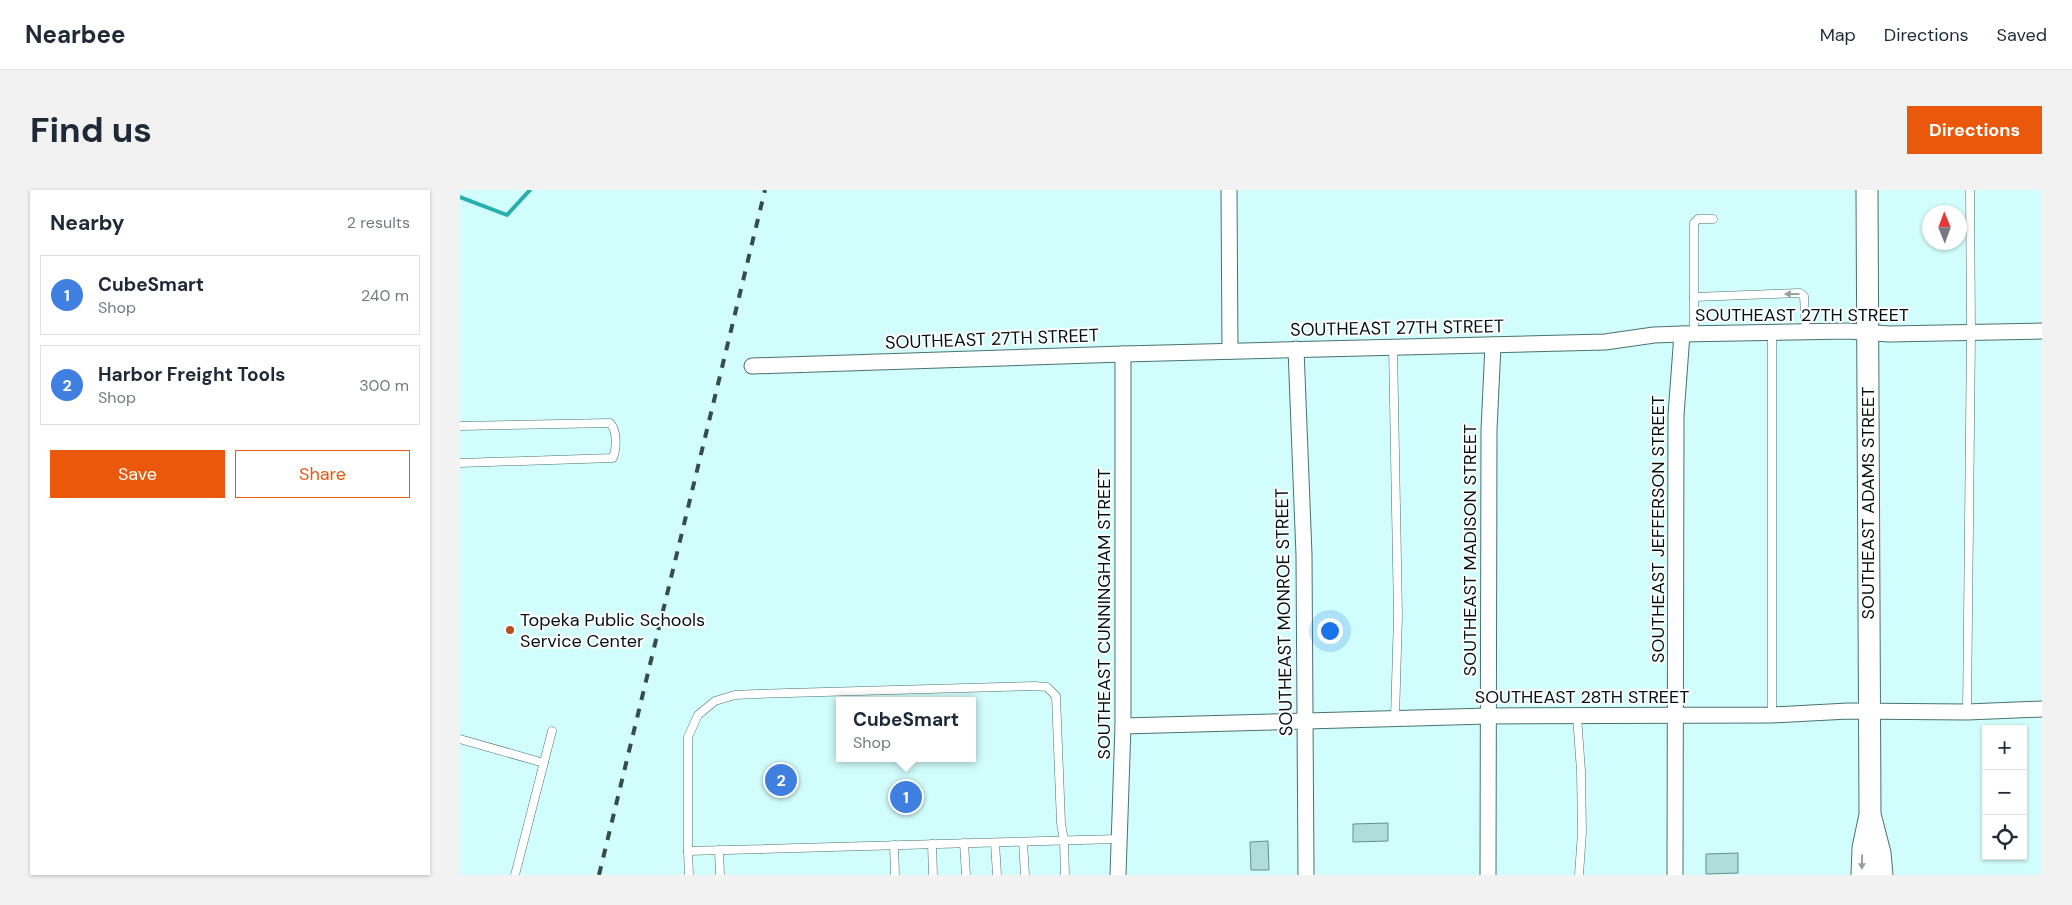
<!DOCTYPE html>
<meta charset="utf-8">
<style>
:root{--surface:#fff;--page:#f2f2f3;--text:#1f2937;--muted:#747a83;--line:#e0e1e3;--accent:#ea580c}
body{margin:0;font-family:"DM Sans",sans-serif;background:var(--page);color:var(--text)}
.controls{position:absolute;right:15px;bottom:15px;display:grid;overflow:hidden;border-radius:0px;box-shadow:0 1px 4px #0004}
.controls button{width:45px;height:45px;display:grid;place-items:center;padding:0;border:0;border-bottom:1px solid var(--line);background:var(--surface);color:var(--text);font:25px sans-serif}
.compass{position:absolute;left:1462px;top:15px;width:45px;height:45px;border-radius:50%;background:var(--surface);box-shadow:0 1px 4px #0004;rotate:359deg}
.you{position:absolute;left:869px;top:440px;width:18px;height:18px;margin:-12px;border:4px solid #fff;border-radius:50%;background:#1a73e8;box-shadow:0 0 0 8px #1a73e833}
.badge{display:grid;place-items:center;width:32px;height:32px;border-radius:50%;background:var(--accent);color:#fff;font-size:16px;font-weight:700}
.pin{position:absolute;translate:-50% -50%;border:2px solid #fff;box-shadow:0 1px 5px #0006}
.popup{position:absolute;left:376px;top:507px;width:140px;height:65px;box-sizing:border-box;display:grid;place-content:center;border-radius:0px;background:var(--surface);filter:drop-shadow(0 1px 4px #0005);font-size:16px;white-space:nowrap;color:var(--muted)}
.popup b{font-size:19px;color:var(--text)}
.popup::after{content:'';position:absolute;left:50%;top:100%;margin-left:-10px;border:10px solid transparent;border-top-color:var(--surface)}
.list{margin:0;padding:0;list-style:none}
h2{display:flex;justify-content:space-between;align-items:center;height:65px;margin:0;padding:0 20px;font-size:21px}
h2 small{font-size:16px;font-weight:400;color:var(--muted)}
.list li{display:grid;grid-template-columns:32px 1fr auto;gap:15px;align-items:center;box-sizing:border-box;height:80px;margin:0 10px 10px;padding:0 10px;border:1px solid var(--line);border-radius:0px}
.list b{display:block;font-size:19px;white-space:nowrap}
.list p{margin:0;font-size:16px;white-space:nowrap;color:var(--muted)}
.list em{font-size:16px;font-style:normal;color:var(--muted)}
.actions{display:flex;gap:10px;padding:15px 20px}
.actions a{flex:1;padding:11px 0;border:1px solid var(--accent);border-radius:0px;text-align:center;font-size:18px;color:var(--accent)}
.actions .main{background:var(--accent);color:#fff}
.icon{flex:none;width:28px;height:28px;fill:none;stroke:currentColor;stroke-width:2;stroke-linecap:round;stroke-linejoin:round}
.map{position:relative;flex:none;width:1582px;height:685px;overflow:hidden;border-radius:0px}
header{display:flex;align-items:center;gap:30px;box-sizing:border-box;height:70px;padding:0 25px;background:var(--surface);border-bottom:1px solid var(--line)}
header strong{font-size:24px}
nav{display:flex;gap:28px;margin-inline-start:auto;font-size:18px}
.intro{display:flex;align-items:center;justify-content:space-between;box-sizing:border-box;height:120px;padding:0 30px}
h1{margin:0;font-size:35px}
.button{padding:12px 22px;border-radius:0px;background:var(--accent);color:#fff;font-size:18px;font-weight:700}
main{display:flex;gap:30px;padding:0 30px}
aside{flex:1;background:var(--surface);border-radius:0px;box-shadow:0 1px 4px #0004}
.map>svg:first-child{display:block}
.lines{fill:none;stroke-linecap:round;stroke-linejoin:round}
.stream{stroke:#26afad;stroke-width:4}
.building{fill:#b0dcda;stroke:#668f8e}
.lane-casing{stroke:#4a7271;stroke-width:9}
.street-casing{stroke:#4a7271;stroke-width:17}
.secondary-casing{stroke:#4a7271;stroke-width:23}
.lane{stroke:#fff;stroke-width:8}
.street{stroke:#fff;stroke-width:15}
.secondary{stroke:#fff;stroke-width:21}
.rail{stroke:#374d4c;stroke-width:4;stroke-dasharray:9 9;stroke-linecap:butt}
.oneway{fill:#9aa0a0}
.poi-dot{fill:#b4501e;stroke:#fff;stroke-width:2}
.labels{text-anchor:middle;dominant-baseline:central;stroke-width:4;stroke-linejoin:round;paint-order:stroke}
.street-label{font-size:18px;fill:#031211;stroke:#fff}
.poi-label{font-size:18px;fill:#031211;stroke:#fff;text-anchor:start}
</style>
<header>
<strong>Nearbee</strong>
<nav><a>Map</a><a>Directions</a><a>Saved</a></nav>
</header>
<div class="intro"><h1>Find us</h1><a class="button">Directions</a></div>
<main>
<aside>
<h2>Nearby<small>2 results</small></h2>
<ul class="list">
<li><span class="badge" style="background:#3f7fe0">1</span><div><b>CubeSmart</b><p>Shop</p></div><em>240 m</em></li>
<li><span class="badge" style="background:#3f7fe0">2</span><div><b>Harbor Freight Tools</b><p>Shop</p></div><em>300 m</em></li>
</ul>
<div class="actions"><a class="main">Save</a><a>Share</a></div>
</aside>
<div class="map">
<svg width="1582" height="685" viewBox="0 0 1582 685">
<rect width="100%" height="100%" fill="#d1fdfc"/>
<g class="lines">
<!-- stream -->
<path class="stream" d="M0 7 47 25 70 0"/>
</g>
<!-- building -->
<g class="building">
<path d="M928 633V651L893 652V634Z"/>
<path d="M808 651 809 680H791L790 652Z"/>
<path d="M1278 663V683L1246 684V664Z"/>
</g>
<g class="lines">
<!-- lane casing -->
<g class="lane-casing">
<g id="lane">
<path d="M1234 107V33L1238 29H1253"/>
<path d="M1234 144V107L1340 103 1344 106 1346 142"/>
<path d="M933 157 938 425 935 528"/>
<path d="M0 236 150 233C157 240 157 258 153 268L0 273"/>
<path d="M1507 522 1511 143 1510 0"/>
<path d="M1312 525V143"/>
<path d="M1117 526 1121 581 1122 642 1119 685"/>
<path d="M0 549 84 573"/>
<path d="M563 652 565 685"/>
<path d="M504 653 506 685"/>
<path d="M535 653 537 685"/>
<path d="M472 654 473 685"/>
<path d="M434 655 435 685"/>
<path d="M259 660 260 685"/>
<path d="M228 661V547L238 525 255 511 275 505 297 504 575 496 587 497 596 506 601 633 604 651 605 685"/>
<path d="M55 685 92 541"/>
<path d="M229 685 228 661 658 649"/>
</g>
</g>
<!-- street casing -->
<g class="street-casing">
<g id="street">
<path d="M769 0 770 161"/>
<path d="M836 159 844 365 846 685"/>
<path d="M292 176 663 164 1145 152 1194 145 1222 144 1387 141 1429 144 1582 141"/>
<path d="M663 536 1028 526 1312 525 1388 521 1507 522 1582 519"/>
<path d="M658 685 663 536V164"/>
<path d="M1028 685 1029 240 1033 155"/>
<path d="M1215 685 1216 225 1222 144"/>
</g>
</g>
<!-- secondary casing -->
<g class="secondary-casing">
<g id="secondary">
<path d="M1411 628 1420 663 1422 685"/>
<path d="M1402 685 1403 658 1410 625 1407 0"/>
</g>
</g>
<!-- lane -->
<use href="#lane" class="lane"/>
<!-- street -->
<use href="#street" class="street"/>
<!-- secondary -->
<use href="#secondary" class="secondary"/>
<!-- rail -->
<path class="rail" d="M139 685 305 0"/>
</g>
<!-- one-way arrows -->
<defs><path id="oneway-solid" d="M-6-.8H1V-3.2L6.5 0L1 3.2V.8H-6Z" transform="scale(1.25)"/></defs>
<g class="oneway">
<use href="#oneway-solid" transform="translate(1332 104) rotate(180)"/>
<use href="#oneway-solid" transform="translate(1402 672) rotate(91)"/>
</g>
<!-- markers -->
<circle class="poi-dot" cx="50" cy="440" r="5"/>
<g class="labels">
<!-- street labels -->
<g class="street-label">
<text x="1342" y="125">SOUTHEAST 27TH STREET</text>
<text transform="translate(937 138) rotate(-1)">SOUTHEAST 27TH STREET</text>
<text transform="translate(532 149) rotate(-2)">SOUTHEAST 27TH STREET</text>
<text transform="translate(1408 313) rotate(-90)">SOUTHEAST ADAMS STREET</text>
<text transform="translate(1198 339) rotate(-90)">SOUTHEAST JEFFERSON STREET</text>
<text transform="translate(1010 360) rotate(-90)">SOUTHEAST MADISON STREET</text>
<text transform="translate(824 422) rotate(-91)">SOUTHEAST MONROE STREET</text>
<text transform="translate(644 424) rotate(-90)">SOUTHEAST CUNNINGHAM STREET</text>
<text x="1122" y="507">SOUTHEAST 28TH STREET</text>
</g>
<!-- poi labels -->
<g class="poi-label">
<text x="60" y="430">Topeka Public Schools<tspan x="60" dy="21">Service Center</tspan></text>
</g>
</g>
</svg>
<div class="controls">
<button>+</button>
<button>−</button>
<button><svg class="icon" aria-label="locate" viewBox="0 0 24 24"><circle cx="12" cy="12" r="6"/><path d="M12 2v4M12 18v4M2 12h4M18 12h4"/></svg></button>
</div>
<svg class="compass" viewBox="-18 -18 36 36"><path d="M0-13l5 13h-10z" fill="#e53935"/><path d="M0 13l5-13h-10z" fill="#747a83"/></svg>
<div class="you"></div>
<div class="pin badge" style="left:446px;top:607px;background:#3f7fe0">1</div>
<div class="popup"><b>CubeSmart</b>Shop</div>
<div class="pin badge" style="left:321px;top:590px;background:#3f7fe0">2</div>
</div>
</main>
